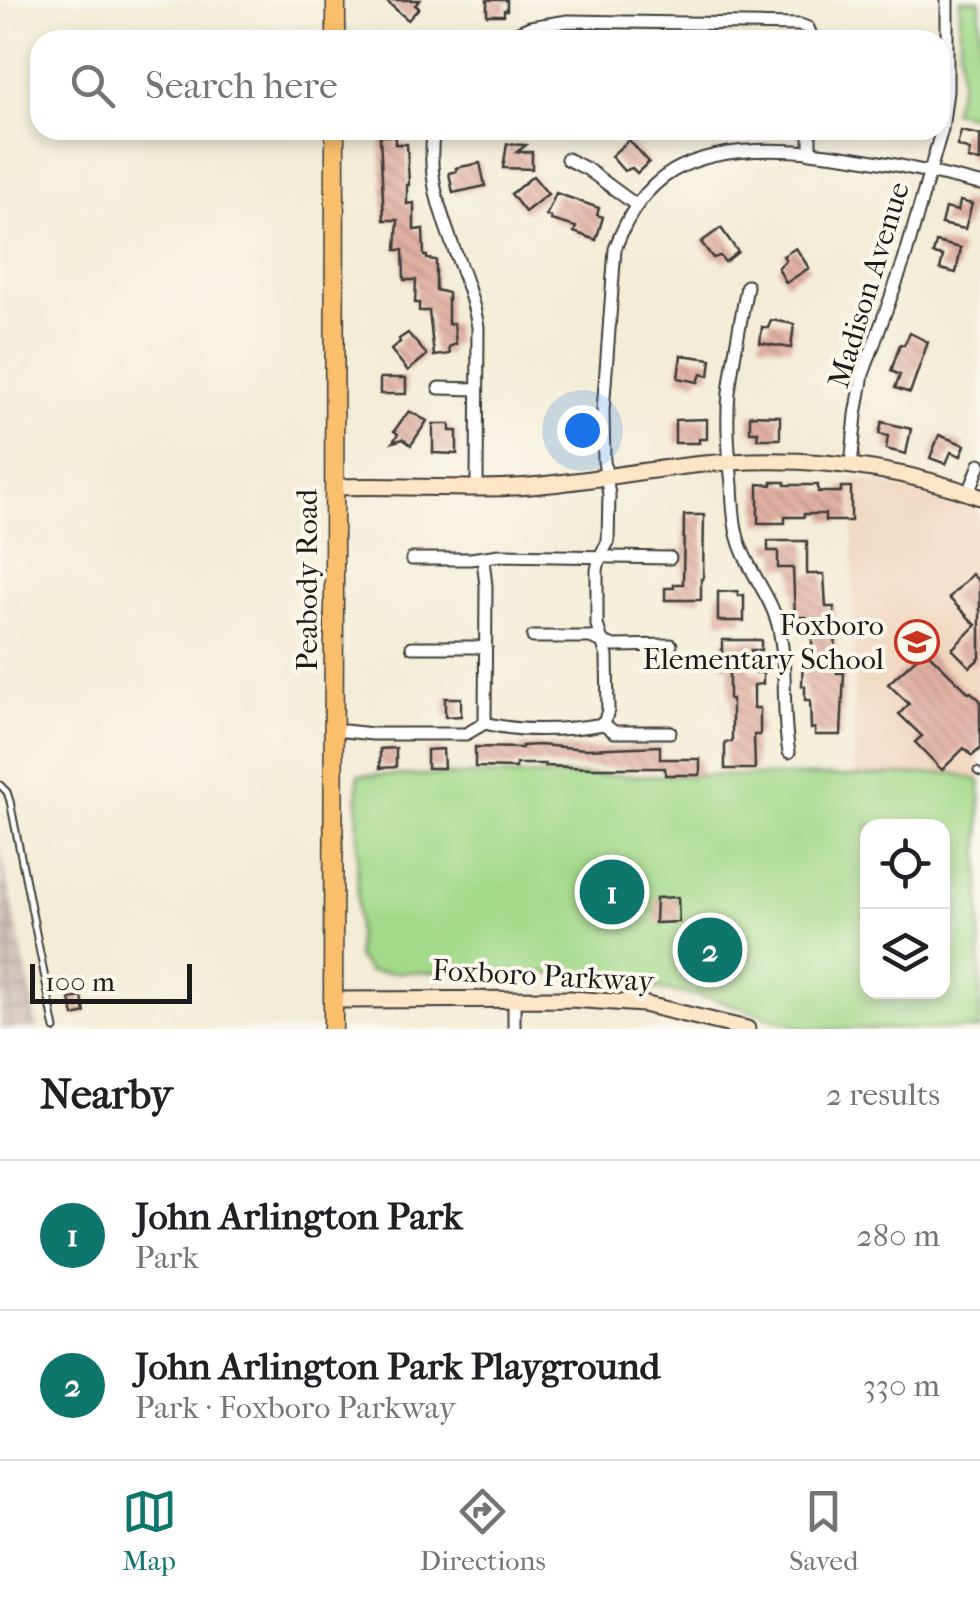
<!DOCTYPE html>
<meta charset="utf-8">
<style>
:root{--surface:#fff;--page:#f6f6f6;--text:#202124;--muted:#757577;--line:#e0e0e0;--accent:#0f766e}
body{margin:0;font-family:"IM FELL French Canon",serif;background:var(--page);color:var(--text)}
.controls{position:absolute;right:30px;bottom:30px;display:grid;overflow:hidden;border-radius:20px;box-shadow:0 5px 15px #0003}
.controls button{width:90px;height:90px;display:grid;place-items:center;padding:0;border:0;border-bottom:2px solid var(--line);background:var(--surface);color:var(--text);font:50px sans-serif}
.scale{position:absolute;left:30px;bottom:25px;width:162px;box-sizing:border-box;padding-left:10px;border:5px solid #1c1c1c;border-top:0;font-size:28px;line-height:35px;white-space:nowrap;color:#1c1c1c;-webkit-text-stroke:8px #fbf7ec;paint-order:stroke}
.you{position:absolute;left:582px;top:430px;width:35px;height:35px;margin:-25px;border:8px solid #fff;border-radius:50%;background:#1a73e8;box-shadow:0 0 0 15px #1a73e833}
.badge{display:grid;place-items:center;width:65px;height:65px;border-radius:50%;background:var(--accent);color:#fff;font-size:32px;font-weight:700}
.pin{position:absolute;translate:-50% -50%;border:5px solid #fff;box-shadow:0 2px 10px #0006}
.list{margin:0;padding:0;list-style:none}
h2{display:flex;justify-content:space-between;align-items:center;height:130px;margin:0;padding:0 40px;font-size:42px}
h2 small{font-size:32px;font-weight:400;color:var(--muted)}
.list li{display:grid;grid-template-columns:65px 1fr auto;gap:30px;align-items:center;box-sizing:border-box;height:150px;padding:0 40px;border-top:2px solid var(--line)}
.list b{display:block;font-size:38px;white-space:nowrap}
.list p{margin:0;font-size:32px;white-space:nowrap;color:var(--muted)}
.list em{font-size:32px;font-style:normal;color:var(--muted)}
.icon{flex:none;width:55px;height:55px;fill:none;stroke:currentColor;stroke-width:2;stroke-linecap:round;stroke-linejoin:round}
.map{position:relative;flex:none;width:980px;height:1029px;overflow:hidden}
.search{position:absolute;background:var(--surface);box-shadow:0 5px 15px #0003;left:30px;right:30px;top:30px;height:110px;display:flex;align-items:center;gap:25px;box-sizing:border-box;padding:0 35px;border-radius:30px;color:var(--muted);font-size:38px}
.sheet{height:430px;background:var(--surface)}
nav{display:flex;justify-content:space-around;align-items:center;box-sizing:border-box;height:140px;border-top:2px solid var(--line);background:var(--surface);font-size:28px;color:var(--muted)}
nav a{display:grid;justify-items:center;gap:5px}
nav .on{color:var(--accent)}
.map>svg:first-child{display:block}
.built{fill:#f1d5bd}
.industrial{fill:url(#industrial-grid)}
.green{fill:#a3d98a;stroke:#607a53;stroke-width:2.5;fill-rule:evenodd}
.building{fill:url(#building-back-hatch)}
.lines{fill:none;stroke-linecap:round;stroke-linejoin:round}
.lane-casing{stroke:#3c3b38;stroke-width:9}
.street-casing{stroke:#3c3b38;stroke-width:15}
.secondary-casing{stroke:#3c3b38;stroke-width:19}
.primary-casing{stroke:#3c3b38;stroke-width:21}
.lane{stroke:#fff;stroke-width:5}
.street{stroke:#fff;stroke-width:11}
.secondary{stroke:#fde5c5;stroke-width:15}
.primary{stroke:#f9bf6d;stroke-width:18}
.labels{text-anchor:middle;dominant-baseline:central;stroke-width:8;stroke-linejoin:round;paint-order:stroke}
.street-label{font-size:30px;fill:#1c1c1c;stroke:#fbf7ec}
.poi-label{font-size:30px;fill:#1c1c1c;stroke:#fbf7ec;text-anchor:end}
</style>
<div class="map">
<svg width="980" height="1029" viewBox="0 0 980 1029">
<defs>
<pattern id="industrial-grid" width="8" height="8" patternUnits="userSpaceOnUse" patternTransform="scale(2.5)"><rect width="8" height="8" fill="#cec1ba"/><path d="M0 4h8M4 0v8" fill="none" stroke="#b0a59f"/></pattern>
<pattern id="building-back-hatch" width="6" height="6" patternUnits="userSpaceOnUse" patternTransform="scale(2.5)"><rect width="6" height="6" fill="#e1b0a2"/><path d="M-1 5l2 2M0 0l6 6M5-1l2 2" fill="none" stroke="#c0978b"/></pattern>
</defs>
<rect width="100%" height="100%" fill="#fbf7ec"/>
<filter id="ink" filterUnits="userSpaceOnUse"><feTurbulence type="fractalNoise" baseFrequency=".01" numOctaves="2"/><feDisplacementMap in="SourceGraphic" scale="20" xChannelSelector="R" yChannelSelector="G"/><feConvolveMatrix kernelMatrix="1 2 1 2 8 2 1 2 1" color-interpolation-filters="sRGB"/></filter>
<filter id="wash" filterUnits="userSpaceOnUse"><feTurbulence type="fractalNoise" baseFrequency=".0048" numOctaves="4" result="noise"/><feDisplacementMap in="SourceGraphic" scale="40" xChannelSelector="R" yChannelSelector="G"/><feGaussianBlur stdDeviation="2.25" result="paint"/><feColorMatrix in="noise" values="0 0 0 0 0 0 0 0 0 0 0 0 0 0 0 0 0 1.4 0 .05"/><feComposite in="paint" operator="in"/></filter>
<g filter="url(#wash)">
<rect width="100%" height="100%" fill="#f3ecd6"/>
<!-- built -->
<path class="built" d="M853 478 940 497 980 511V781L954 773 854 776Z"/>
<!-- industrial -->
<path class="industrial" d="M0 843 38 1029H0Z"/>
<!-- green -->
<g class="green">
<path d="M960 0H980V117L952 111 960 83Z"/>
<path d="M954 773 980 781V1029H805L714 999 586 976 543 973 374 972H369L357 957 358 775 854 776ZM868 826H942V992H868Z"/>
</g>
<g id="blocks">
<!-- building -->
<g class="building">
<path d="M385 0H420L415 5 419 8 408 20Z"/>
<path d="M487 0H507V10H504V15H487Z"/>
<path d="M961 131 980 135V161L968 159 970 150 957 146Z"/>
<path d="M380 136H395V144H407L409 185H407V204L414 203V230L423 229 424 256H427V259L436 260V290L448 293V324L454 323 456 344 449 347 450 354 434 356 429 311H419V303H415L416 280H404L403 250H396L398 220H384Z"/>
<path d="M629 140 649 162 637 173 632 168 624 171 611 156Z"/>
<path d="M507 144 526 145 517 152H532V169L503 168Z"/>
<path d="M480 163 485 186 453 193 449 173 457 171 456 168Z"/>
<path d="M533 176 548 194 525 212 511 194Z"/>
<path d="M556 193 599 208 597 215 603 217 596 240 574 232 576 227 551 220V217L546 216Z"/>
<path d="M960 201 972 204 965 229 941 224 945 208 958 211Z"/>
<path d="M721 228 738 252 725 262 720 256 713 258 701 242Z"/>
<path d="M936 242 961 248 956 273 940 269 943 256 933 254Z"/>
<path d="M796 248 809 268 786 283 778 268 786 260 783 256Z"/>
<path d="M771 320 794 324 791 348 760 343 762 327 768 328Z"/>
<path d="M408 333 427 355 408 371 391 350 400 342 399 339Z"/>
<path d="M910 333 928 342 910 393 895 388 900 375 891 371 900 344 904 345Z"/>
<path d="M681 355 711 359 709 376 701 374 698 382 678 378Z"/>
<rect x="380" y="378" width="26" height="16"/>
<path d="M409 411 427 421 411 445 403 439 393 442 398 434 394 431Z"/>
<path d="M750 415 780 416V439H757L758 432H750Z"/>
<path d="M707 419V439H699V443H675V420Z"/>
<path d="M882 422 911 429 906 454 886 449 888 436 879 434Z"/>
<path d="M433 424H450V431H457V454L433 453Z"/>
<path d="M939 435 965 445 961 456 951 452 946 464 930 458Z"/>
<path d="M772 482H785V485H818V492H841V487H851V521H825V514H804V517H785V523H758V484L772 485Z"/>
<path d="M684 515H704L703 579H701V600H665V588H674V584H683Z"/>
<path d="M768 541H807V574H824L826 607H834L837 673H844L841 735H815V728L811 729 810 700H805V686H802L803 655H812V634H806V617H795L793 568H778V551H768Z"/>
<path d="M972 574 980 583V658L970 667 952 649 976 625 949 598Z"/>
<path d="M738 591V596L744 595V621H718V592Z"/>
<path d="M722 640H761V650H751V672L763 673V684L754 685V708H760V735H754L755 769H725V742H732V699H729V667L722 666Z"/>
<path d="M925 650 969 693 971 692 980 700V749L972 756 964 748 942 770 915 742 922 736 899 714 909 704 888 684Z"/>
<path d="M445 698H461V716L445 717Z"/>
<path d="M539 745 586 749 660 746V759H700V771L699 775H665V768H593L545 766V764H516V768L475 767V747L522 748V746Z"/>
<path d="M396 748V767L380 768V749Z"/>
<path d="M443 749 444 768H427V750Z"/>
<path d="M678 897 679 922 655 923 656 898Z"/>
<path d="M82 997 85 1013 74 1016 70 999Z"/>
</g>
</g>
</g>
<g filter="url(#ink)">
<use href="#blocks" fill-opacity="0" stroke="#3c3b38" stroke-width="2.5"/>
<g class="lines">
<!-- lane casing -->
<g class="lane-casing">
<g id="lane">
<path d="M977 771 980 773"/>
<path d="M0 785 7 792 10 801 55 1029"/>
</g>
</g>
<!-- street casing -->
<g class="street-casing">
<g id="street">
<path d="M439 34 445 40"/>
<path d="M500 40 530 27 568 21 800 25 808 28 813 40"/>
<path d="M434 130C421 201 467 260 478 327L477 486"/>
<path d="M810 153V130"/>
<path d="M567 159 587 169 636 205"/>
<path d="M747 286C741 321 733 357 729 393 726 423 729 455 732 485 733 503 733 521 738 538 747 571 772 596 779 629 788 670 781 711 789 752"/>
<path d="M439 388 477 389"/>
<path d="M851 466 856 415 863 374 904 261 942 129 947 91V0"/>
<path d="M969 493 980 464"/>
<path d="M412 559H470L500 555 670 558"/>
<path d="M483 559 486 586 485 723"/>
<path d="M533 637H590L614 646 671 645"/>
<path d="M412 647H486"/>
<path d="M485 723C522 733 567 730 604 724L614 732H670"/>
<path d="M604 724 608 710 607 656 597 625V570L600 556 608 542 609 495 604 461 603 411 615 249C626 218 643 189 673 171 749 126 898 165 980 184"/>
<path d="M335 730 373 734H466L485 723"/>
<path d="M514 998V1029"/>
</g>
</g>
<!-- secondary casing -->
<g class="secondary-casing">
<g id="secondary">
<path d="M334 487C403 484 473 492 541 485 605 479 667 465 731 462 816 457 900 468 980 497"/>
<path d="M334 1000 571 999 643 1004 747 1029"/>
</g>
</g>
<!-- primary casing -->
<g class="primary-casing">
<g id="primary">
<path d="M336 40V0"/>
<path d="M333 1029 335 130"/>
</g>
</g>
<!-- lane -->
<use href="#lane" class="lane"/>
<!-- street -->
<use href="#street" class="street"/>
<!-- secondary -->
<use href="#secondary" class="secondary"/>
<!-- primary -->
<use href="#primary" class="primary"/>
</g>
</g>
<!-- icons -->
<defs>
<g id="school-ring" transform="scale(2.25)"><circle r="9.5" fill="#fbf7ec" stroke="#c8321e" stroke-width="1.5"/><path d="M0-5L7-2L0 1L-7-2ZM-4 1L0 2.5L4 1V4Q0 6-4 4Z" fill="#c8321e"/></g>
</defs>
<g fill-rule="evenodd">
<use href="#school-ring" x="917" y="642"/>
</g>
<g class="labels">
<!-- street labels -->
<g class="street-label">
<text transform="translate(869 285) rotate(-73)">Madison Avenue</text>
<text transform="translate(307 580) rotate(-90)">Peabody Road</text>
<text transform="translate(543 976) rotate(3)">Foxboro Parkway</text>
</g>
<!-- poi labels -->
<g class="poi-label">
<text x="884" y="625">Foxboro<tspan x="884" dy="34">Elementary School</tspan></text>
</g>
</g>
</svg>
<div class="controls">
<button><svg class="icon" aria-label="locate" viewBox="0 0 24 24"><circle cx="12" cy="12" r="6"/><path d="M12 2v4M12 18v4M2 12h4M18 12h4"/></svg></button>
<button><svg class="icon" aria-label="layers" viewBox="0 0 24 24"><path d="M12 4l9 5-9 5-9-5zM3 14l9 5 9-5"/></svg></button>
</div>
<div class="scale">100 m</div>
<div class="you"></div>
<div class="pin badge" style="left:612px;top:892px">1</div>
<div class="pin badge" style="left:710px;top:950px">2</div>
<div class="search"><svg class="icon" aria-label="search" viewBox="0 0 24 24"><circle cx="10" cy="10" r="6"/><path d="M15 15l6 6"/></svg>Search here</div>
</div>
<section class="sheet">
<h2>Nearby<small>2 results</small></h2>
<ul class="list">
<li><span class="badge">1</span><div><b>John Arlington Park</b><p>Park</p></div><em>280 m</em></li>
<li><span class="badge">2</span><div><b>John Arlington Park Playground</b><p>Park · Foxboro Parkway</p></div><em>330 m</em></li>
</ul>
</section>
<nav>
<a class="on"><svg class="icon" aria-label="map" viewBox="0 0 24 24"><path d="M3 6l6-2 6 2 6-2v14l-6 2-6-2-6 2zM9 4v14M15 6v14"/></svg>Map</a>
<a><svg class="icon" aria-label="directions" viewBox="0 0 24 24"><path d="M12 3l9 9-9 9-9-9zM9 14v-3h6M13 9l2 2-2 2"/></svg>Directions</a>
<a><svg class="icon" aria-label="saved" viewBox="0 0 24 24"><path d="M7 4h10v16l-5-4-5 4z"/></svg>Saved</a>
</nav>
